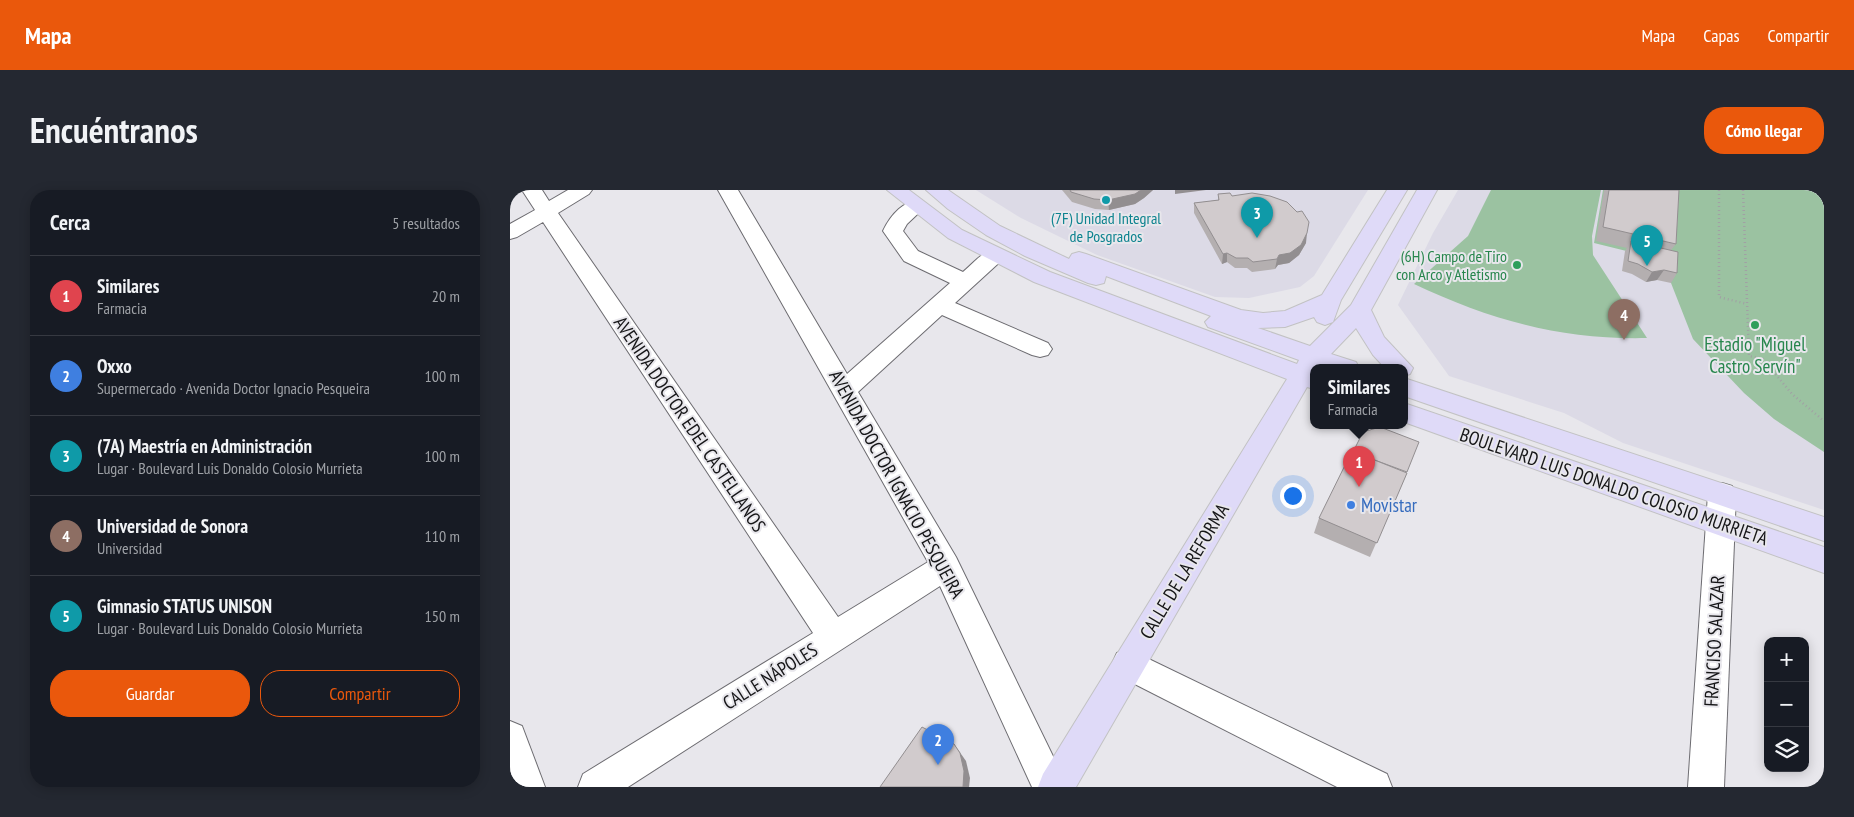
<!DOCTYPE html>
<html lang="es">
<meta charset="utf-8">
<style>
:root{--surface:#171b24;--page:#242831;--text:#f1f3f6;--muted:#9ea1a6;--line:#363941;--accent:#ea580c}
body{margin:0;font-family:"PT Sans Narrow",sans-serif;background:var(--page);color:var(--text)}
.controls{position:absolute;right:15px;bottom:15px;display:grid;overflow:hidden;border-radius:10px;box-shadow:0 2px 12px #0003}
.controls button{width:45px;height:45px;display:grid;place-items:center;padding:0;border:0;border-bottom:1px solid var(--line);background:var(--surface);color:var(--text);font:25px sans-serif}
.you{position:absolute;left:782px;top:305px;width:18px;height:18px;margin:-12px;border:4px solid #fff;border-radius:50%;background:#1a73e8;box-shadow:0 0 0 8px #1a73e833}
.badge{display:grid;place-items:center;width:32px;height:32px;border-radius:50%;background:var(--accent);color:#fff;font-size:16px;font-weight:700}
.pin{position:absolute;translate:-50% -41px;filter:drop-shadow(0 1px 2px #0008)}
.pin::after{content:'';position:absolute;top:26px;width:18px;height:15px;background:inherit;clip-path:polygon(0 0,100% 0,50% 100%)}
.popup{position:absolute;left:800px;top:174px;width:98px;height:65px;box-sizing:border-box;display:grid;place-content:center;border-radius:10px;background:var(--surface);filter:drop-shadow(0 1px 4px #0005);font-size:16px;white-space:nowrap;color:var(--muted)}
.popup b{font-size:19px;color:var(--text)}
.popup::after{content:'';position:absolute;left:50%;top:100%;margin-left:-10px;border:10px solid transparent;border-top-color:var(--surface)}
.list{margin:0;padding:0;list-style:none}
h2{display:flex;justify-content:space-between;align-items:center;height:65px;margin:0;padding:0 20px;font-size:21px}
h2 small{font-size:16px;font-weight:400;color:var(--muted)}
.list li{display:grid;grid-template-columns:32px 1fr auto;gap:15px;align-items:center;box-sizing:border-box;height:80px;padding:0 20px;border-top:1px solid var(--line)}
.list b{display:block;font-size:19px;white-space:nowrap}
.list p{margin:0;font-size:16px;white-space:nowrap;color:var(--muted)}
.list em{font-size:16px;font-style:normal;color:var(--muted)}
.actions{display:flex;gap:10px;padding:15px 20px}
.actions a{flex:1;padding:11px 0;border:1px solid var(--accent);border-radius:20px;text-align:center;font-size:18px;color:var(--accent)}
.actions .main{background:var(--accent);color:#fff}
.icon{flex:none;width:28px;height:28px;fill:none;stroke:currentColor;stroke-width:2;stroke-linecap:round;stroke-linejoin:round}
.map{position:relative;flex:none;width:1314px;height:597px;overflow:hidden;border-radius:20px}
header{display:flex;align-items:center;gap:30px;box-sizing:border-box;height:70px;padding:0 25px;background:var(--accent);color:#fff}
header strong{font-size:24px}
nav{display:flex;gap:28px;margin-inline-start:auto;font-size:18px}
.intro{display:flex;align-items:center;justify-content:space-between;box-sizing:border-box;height:120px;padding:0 30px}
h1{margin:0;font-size:35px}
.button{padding:12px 22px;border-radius:20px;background:var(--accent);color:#fff;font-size:18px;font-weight:700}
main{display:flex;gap:30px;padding:0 30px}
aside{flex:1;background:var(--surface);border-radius:20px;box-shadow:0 2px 12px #0003}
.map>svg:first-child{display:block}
.built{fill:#dcdae6}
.green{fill:#9bc2a1}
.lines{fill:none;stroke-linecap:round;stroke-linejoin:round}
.minor-casing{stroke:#6d6c71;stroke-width:2}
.major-casing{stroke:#c2c2c3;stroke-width:2}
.path{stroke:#a1a0a4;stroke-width:2.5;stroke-dasharray:1 3;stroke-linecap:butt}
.minor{fill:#fff;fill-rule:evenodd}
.major{fill:#dfdaf8;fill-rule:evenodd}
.wall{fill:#b4afb0}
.shaded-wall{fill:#928e90}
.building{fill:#d1cbcd;stroke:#928e90}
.culture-dot{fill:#0f9aa8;stroke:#e8e7ec;stroke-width:2}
.leisure-dot{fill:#2e9e5b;stroke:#e8e7ec;stroke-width:2}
.shop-dot{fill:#3f7fe0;stroke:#e8e7ec;stroke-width:2}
.labels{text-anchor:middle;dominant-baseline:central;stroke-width:4;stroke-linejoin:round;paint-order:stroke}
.far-culture-label{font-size:16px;fill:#0d838f;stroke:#e8e7ec}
.far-leisure-label{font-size:16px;fill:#27864d;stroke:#e8e7ec;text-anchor:end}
.leisure-label{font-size:19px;fill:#27864d;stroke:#e8e7ec}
.street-label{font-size:19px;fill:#161618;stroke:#e8e7ec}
.shop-label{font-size:19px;fill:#366cbe;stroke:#e8e7ec;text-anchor:start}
</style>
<header>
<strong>Mapa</strong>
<nav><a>Mapa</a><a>Capas</a><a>Compartir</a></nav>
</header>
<div class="intro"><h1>Encuéntranos</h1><a class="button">Cómo llegar</a></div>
<main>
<aside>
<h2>Cerca<small>5 resultados</small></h2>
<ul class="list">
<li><span class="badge" style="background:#e0444e">1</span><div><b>Similares</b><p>Farmacia</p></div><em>20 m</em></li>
<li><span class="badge" style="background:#3f7fe0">2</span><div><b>Oxxo</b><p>Supermercado · Avenida Doctor Ignacio Pesqueira</p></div><em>100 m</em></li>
<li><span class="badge" style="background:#0f9aa8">3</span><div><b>(7A) Maestría en Administración</b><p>Lugar · Boulevard Luis Donaldo Colosio Murrieta</p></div><em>100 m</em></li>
<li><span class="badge" style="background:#8d6e63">4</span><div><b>Universidad de Sonora</b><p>Universidad</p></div><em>110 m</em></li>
<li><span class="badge" style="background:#0f9aa8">5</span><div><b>Gimnasio STATUS UNISON</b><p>Lugar · Boulevard Luis Donaldo Colosio Murrieta</p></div><em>150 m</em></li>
</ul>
<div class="actions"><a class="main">Guardar</a><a>Compartir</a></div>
</aside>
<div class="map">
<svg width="1314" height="597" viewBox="0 0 1314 597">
<rect width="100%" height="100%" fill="#e8e7ec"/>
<!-- built -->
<g class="built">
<path d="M466 0H858L804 86 790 97 739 108 705 107 587 65 511 28Z"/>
<path d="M948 0H1314V320L1113 253 1054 223 939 186 888 115 923 43Z"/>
</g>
<!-- green -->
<g class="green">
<path d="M981 0H1091L1082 46 1083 65 1137 148C1052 150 980 130 904 94L958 46Z"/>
<path d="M1093 0H1314V262L1264 229 1234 203 1183 149 1161 93V72L1084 53Z"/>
</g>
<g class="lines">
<!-- minor casing -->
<g class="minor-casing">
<g id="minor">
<path d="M12 0H32L39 11 58 0H82L79 4 48 23 328 427 418 372 208 0H228L337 184 440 93 394 71 373 41C380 26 395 7 413 12L416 16 397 34 393 41 408 61 453 82C465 72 476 56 492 60L496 65 492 70 445 113 538 153 542 159 538 165 530 167 522 165 432 125 348 202 446 367 558 597H522L430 396 118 597H68L73 584 303 443 33 32 7 47 0 49V34L25 20Z"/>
<path d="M1212 293 1222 296 1226 304 1214 597H1178L1198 304 1202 296Z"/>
<path d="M618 459 877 584 882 597H827L607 485 602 474 607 463Z"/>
<path d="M0 531 12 536 35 597H0Z"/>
</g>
</g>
<!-- major casing -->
<g class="major-casing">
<g id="major">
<path d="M377 0H399L452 40 540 82 787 174 789 170 698 137 695 132 701 126 596 86 594 93 586 95 578 93 515 66 476 45 438 19 416 0H438L490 36 559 69 562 64 569 62 576 64 731 120 753 123 775 121 812 105 877 0H897L831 110 823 132 815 135 807 132 804 127 775 137 748 138 800 156 841 115 907 0H927L861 120 874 147 903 178 900 184 894 186V178H875L863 165 846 138 821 164 846 172 849 178H804V199L797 197 566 597H528L533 584 777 189 524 92 438 48Z"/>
<path d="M894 188 1314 327V351L894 206Z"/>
<path d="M894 213 1314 357V383L894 232Z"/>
</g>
</g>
<!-- path -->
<g class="path">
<path d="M1209 0V107L1237 114"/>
<path d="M1233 0 1239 166 1253 169 1282 204 1314 231"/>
</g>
<!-- minor -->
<use href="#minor" class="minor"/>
<!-- major -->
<use href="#major" class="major"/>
</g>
<!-- wall -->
<g class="wall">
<path d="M552 0H643L634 8 625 14 599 20 585 19 562 12Z"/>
<path d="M1094 0H1169L1166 54 1161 60 1167 83 1161 93 1147 90 1136 92 1122 84 1112 81 1115 61 1117 58 1086 51Z"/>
<path d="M708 4 722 6 796 53 789 65 779 73 768 75 765 79 742 82 737 78H725L717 72 712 74 684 23V13L708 10Z"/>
<path d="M897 283 860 367 804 343 809 328Z"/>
</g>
<!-- shaded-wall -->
<g class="shaded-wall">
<path d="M631 0H643L634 8 625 14 599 20 598 10Z"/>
<path d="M665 0H696L665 4Z"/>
<path d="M797 43 796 53 789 65 779 73 768 75 765 79 767 69 769 65Z"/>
<path d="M717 63V72L712 74 713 64Z"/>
<path d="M1154 80 1147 90 1136 92 1142 82Z"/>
<path d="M444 554 456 571 460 588 459 597H453Z"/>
</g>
<!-- building -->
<g class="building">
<path d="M560 0H631L625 4 598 10 584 9 561 2Z"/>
<path d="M1099 0H1169L1166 54 1093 37Z"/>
<path d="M720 3 722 6 742 3 760 6 777 12 787 22 792 21 799 32 797 43 791 55 780 63 769 65 767 69 743 72 738 68H726L717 63 713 64 684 13 709 10 708 4Z"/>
<path d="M1121 51 1168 62 1167 83 1154 80 1142 82 1128 74 1118 71Z"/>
<path d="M870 237 909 252 897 282 843 262 853 242Z"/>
<path d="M842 261 897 283 867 353 809 328Z"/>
<path d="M412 537 444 554 450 563 454 581 453 597H370Z"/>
</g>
<!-- markers -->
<circle class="culture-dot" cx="596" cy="10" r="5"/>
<g class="leisure-dot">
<circle cx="1007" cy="75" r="5"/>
<circle cx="1245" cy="135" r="5"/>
</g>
<circle class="shop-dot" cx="841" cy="315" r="5"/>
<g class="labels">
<!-- far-culture labels -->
<g class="far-culture-label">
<text x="596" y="28">(7F) Unidad Integral<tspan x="596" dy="18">de Posgrados</tspan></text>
</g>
<!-- far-leisure labels -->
<g class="far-leisure-label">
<text x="997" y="66">(6H) Campo de Tiro<tspan x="997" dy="18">con Arco y Atletismo</tspan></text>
</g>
<!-- leisure labels -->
<g class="leisure-label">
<text x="1245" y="154">Estadio "Miguel<tspan x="1245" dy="22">Castro Servín"</tspan></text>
</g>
<!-- street labels -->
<g class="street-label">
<text transform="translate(180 234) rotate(56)">AVENIDA DOCTOR EDEL CASTELLANOS</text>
<text transform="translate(387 294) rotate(61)">AVENIDA DOCTOR IGNACIO PESQUEIRA</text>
<text transform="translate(1104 296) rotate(19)">BOULEVARD LUIS DONALDO COLOSIO MURRIETA</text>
<text transform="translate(674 381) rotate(-59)">CALLE DE LA REFORMA</text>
<text transform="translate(1204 451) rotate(-87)">FRANCISO SALAZAR</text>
<text transform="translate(260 486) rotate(-32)">CALLE NÁPOLES</text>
</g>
<!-- shop labels -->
<g class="shop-label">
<text x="851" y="315">Movistar</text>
</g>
</g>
</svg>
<div class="controls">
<button>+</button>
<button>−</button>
<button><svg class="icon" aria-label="layers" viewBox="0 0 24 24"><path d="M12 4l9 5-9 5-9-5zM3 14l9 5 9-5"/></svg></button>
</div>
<div class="you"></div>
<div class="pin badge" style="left:849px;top:297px;background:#e0444e">1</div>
<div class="popup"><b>Similares</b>Farmacia</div>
<div class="pin badge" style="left:428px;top:575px;background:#3f7fe0">2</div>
<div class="pin badge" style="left:747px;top:48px;background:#0f9aa8">3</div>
<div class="pin badge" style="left:1114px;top:150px;background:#8d6e63">4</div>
<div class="pin badge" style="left:1137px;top:76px;background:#0f9aa8">5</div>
</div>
</main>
